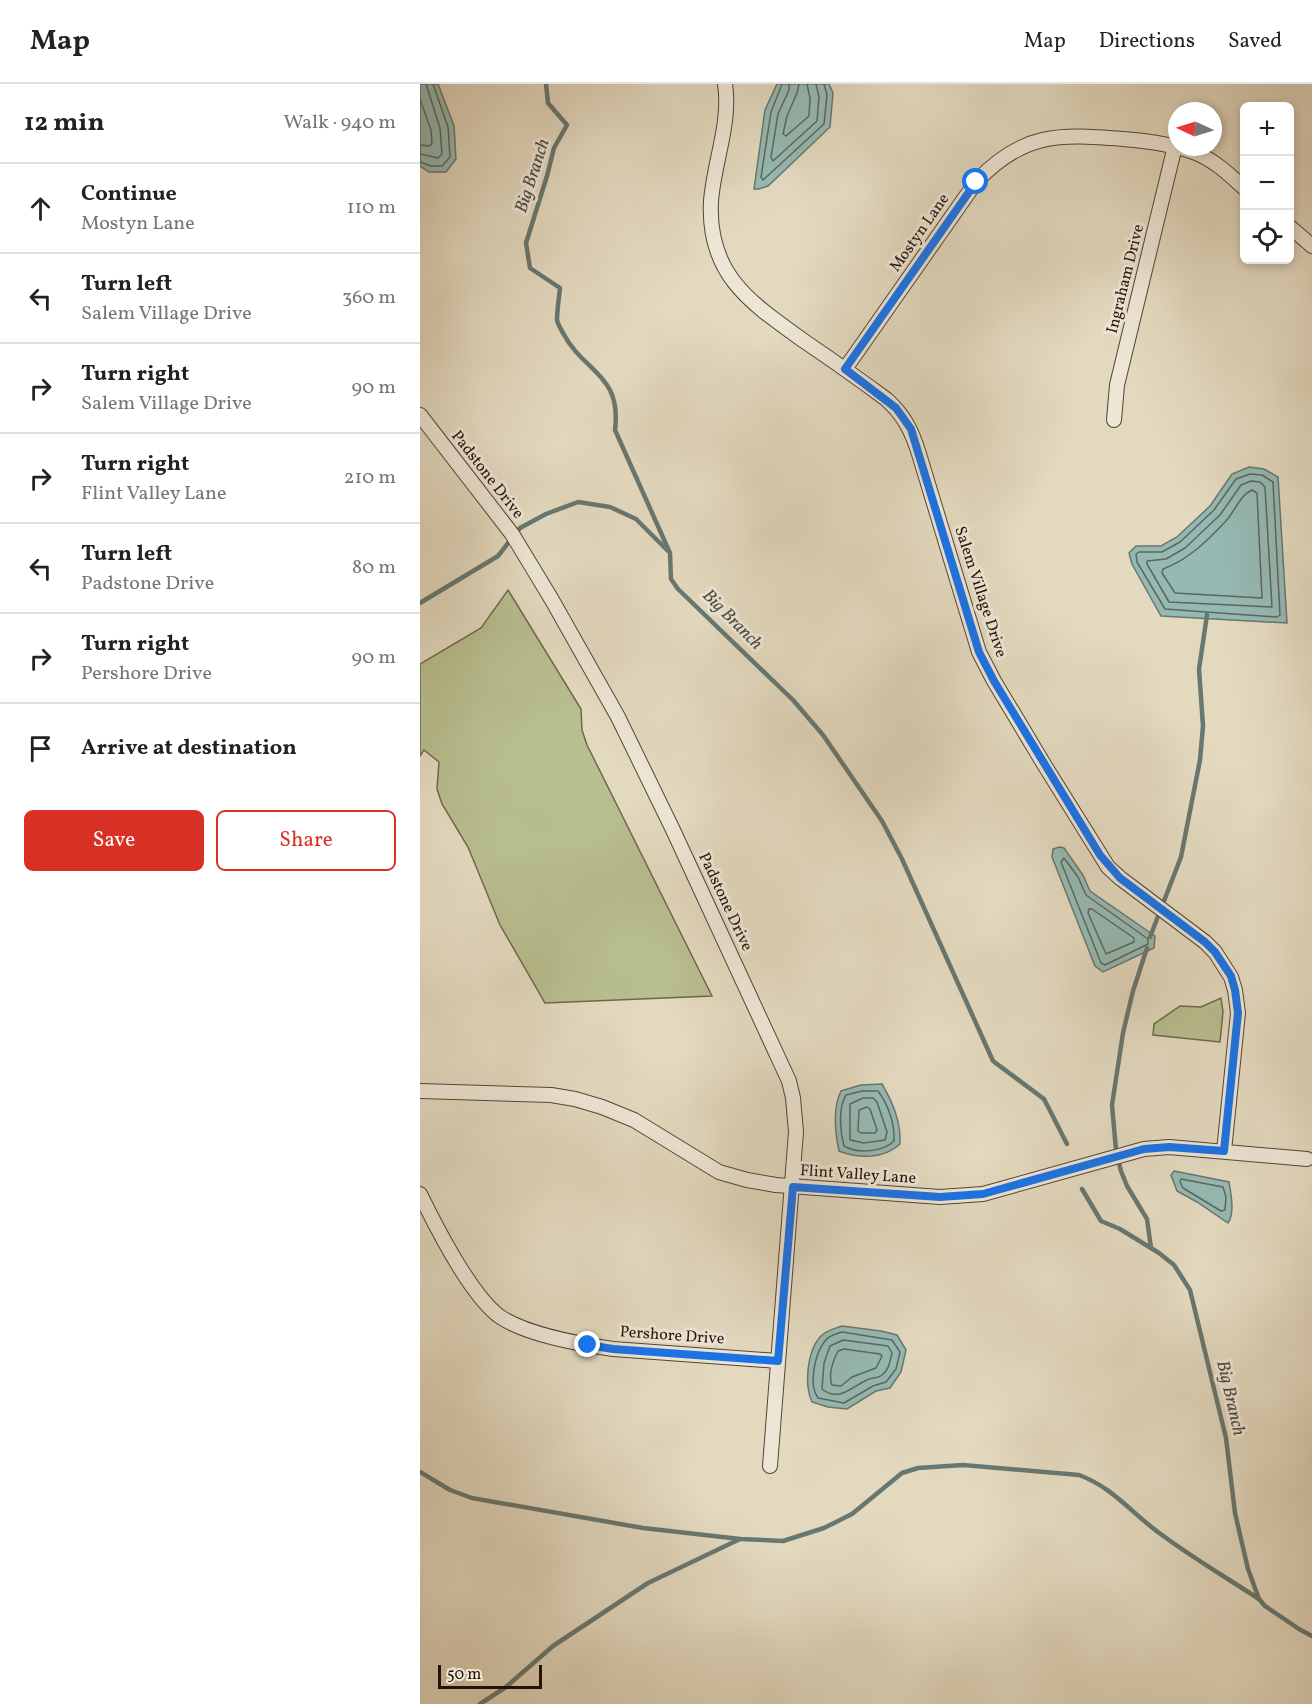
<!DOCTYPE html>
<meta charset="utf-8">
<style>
:root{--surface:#fff;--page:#f6f6f6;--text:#222;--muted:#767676;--line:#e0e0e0;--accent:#d93025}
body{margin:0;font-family:Vollkorn,serif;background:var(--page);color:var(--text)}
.controls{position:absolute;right:18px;top:18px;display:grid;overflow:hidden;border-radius:9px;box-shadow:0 3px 9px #0003}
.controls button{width:54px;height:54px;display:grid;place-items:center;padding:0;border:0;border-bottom:2px solid var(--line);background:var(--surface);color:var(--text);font:30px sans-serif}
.compass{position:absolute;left:748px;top:18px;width:54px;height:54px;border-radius:50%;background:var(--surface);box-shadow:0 3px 9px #0003;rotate:274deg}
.scale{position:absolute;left:18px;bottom:15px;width:104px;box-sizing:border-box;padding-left:6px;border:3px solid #251309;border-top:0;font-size:16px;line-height:21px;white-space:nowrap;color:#251309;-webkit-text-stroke:4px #ede6d5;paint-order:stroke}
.stop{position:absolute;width:18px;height:18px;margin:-14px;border:4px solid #1a73e8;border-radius:50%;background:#fff}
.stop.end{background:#1a73e8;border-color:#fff;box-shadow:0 2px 6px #0008}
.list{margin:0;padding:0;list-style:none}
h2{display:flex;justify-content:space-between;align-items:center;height:78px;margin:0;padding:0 24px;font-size:26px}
h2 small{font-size:20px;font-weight:400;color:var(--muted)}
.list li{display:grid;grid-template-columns:39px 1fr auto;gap:18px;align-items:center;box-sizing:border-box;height:90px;padding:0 24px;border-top:2px solid var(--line)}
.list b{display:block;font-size:22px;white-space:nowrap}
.list p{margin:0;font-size:20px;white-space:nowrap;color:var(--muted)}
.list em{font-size:20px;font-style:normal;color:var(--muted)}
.actions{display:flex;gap:12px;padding:18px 24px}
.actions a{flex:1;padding:14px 0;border:2px solid var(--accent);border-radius:9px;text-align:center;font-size:21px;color:var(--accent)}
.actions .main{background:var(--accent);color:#fff}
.icon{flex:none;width:33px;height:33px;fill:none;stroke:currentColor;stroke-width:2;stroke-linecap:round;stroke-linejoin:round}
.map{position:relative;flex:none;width:892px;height:1620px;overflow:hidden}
header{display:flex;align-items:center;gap:36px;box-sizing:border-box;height:84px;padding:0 30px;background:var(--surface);border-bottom:2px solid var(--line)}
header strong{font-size:28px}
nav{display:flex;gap:33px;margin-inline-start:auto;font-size:21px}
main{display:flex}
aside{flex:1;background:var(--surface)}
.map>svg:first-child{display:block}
.green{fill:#b8be8f;stroke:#6e684c;stroke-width:1.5}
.water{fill:#95bab4;stroke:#687770;stroke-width:1.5}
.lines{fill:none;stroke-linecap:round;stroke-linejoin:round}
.shore{stroke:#5d665e;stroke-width:1.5}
.stream{stroke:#687770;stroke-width:4.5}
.minor-casing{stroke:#544436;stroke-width:16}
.minor{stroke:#ede6d5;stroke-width:14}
.route{stroke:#1a73e8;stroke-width:8}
.labels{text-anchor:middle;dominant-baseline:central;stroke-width:6;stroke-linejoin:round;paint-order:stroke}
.street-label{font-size:16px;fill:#251309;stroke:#ede6d5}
.water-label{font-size:18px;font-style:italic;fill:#4c4d45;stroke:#ede6d5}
</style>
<header>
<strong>Map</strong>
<nav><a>Map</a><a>Directions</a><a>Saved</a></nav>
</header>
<main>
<aside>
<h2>12 min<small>Walk · 940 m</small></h2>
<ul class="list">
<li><svg class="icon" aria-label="ahead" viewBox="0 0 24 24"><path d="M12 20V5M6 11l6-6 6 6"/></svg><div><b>Continue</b><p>Mostyn Lane</p></div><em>110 m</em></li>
<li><svg class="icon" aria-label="left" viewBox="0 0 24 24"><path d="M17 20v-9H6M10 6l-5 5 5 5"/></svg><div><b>Turn left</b><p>Salem Village Drive</p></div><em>360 m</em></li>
<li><svg class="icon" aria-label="right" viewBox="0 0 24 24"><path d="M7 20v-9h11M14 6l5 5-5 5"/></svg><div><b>Turn right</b><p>Salem Village Drive</p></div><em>90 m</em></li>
<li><svg class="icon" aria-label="right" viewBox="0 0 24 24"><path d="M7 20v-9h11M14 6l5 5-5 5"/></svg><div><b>Turn right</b><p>Flint Valley Lane</p></div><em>210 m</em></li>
<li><svg class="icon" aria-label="left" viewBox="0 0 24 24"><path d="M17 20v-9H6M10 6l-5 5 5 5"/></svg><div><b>Turn left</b><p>Padstone Drive</p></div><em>80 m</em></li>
<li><svg class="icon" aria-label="right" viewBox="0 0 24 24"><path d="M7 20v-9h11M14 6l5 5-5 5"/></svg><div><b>Turn right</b><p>Pershore Drive</p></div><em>90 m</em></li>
<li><svg class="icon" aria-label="arrive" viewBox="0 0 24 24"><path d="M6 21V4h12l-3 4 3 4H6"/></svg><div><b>Arrive at destination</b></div></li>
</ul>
<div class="actions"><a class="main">Save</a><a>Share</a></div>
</aside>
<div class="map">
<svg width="892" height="1620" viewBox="0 0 892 1620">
<rect width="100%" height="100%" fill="#e3d9bf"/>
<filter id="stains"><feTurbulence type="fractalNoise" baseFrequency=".00333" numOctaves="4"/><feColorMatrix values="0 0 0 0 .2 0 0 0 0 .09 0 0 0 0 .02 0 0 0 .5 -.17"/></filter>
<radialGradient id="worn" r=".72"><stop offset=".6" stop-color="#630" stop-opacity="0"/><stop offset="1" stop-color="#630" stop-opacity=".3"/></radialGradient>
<!-- green -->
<g class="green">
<path d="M88 506 161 625 162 646 167 661 292 912 125 919 80 841 48 763 22 720 17 705 19 678 4 666 0 672V580L61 544Z"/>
<path d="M801 914 803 928 800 958 733 951 734 940 760 922 781 923Z"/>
</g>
<!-- water -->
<g class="water">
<path d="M0 0H18L34 42 36 75 26 88H9L0 82Z"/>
<path d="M357 0H409L413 9 410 43 348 102 339 105H334L345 26Z"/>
<path d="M829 383 844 385 858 393 867 539 741 532 712 480 709 469 716 462H741L757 453 790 422 812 390Z"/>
<path d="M639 763 644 764 663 791 670 807 735 852 734 864 683 888 675 882 632 773 633 765Z"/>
<path d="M462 1000C473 1019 481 1038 480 1060 464 1075 439 1075 419 1067 415 1048 412 1025 421 1007L441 1001Z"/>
<path d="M754 1087 809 1098C811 1110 815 1129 808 1139L777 1118 757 1107 751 1091Z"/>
<path d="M422 1242 461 1247 477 1251 486 1266 481 1288 470 1304 456 1307 427 1325 408 1323 392 1318C384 1301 387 1268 400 1253 406 1246 414 1245 422 1242Z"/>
</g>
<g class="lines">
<!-- shore -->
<g class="shore">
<path d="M362 0 351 28 341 93 343 96 404 40 407 11 404 0"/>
<path d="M369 0V6L358 30 351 73 353 77 397 37 399 13 396 0"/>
<path d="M379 0 377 9 367 32 363 50 366 52 389 32 390 14 387 0"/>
<path d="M0 15 11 46 12 59 10 62 0 61"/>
<path d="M0 70 18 74 22 70 20 44 6 0"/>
<path d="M0 78 11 82H22L30 73 28 43 13 0"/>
<path d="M830 390 842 391 853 398 860 531 857 533 745 525 717 478 716 470 719 468H742L760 458 794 426 816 395Z"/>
<path d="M831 397 840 398 845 403 852 523 749 518 727 480V477L746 475 765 464 800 431 821 401Z"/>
<path d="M832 406 837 409 842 514 755 509 742 489 743 485C768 476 787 457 805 438 814 429 820 411 832 406Z"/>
<path d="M644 774 658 793 666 811 728 855V860L685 881 681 879 641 778Z"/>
<path d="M669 825H672L714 854V858L686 870 668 829Z"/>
<path d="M442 1007H458C468 1020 475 1040 474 1057 463 1068 437 1070 424 1062 420 1047 418 1024 426 1011Z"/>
<path d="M443 1014H453L457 1018 467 1048 465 1056 444 1059 430 1056V1020Z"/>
<path d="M447 1023 450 1025 457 1046 455 1049H441L438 1047 439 1026Z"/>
<path d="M761 1095 803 1103 806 1113 805 1126 801 1127 763 1104 760 1098Z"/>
<path d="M422 1248 472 1256 480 1268 476 1285 466 1298 453 1302 424 1319 398 1314C388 1301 395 1269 405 1257 409 1251 416 1250 422 1248Z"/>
<path d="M423 1256 468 1262 472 1269C470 1277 469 1286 462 1291 459 1294 453 1294 449 1295 432 1302 420 1319 402 1305L404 1279 410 1262Z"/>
<path d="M424 1265 460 1270 462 1272 456 1284 432 1293 421 1302 412 1301C408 1291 413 1276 418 1267Z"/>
</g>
<!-- stream -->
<g class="stream">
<path d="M126 0 128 19 147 41 134 64 127 92 106 159 110 184 140 204C139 214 137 226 137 236 138 241 141 245 143 249 164 289 202 290 195 346L250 469 251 495 258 505 373 616 403 651 462 737 482 775 573 977 624 1015 647 1060"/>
<path d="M0 519 78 472 100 444 126 430 158 418 190 423 216 435 248 467"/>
<path d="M730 853 761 773 780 676 783 642 779 585 787 531"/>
<path d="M727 864 713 907 703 949 692 1021 696 1066 701 1087 707 1102 727 1135 731 1164"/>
<path d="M662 1105 681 1137 700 1145 739 1169 754 1181 770 1206 806 1354 815 1429 828 1485 839 1515 845 1522 879 1545 892 1552"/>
<path d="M0 1388 30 1406 52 1414 223 1444 320 1455 363 1457 404 1444 432 1430 482 1389 498 1384 543 1381 659 1391C694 1404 712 1430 742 1451 773 1474 807 1494 839 1515"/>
<path d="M60 1620 86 1603 133 1562 228 1499 320 1455"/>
</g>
<!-- minor casing -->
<g class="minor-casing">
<g id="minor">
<path d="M305 0C311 39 294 78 291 117 287 191 331 219 384 257 412 276 439 295 466 315 484 331 492 347 499 370L559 568 574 597 625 682 688 783 700 794 785 858 795 868 811 893 815 906 818 929 804 1067"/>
<path d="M870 143 892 162"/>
<path d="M425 285 556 98C603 48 639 50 703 55 728 57 753 60 776 69 794 76 810 91 824 104"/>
<path d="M0 331 92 450 132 516 198 633 253 746 369 997 373 1014 376 1048 350 1382"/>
<path d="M694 336 697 301 755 62"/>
<path d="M0 1007 131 1011 155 1015 182 1023 214 1036 299 1088 327 1096 356 1101 520 1113 563 1110 724 1065 749 1063 887 1075"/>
<path d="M0 1110C16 1143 51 1211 79 1232 106 1251 160 1260 193 1265L358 1277"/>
</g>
</g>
<!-- minor -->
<use href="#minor" class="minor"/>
</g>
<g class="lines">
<!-- route -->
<path class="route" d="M168 1261 193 1265 358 1277 373 1103 520 1113 563 1110 724 1065 749 1063 804 1067 818 929 815 906 811 892 795 868 785 858 700 794 680 771 574 597 559 568 491 345 476 324 425 285 556 98"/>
</g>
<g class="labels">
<!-- street labels -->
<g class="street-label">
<text transform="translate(500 149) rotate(-55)">Mostyn Lane</text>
<text transform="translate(706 195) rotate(-76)">Ingraham Drive</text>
<text transform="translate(67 391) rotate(52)">Padstone Drive</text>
<text transform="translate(560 508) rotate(72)">Salem Village Drive</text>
<text transform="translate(305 818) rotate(65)">Padstone Drive</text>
<text transform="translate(438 1091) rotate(4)">Flint Valley Lane</text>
<text transform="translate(252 1252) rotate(4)">Pershore Drive</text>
</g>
<!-- water labels -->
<g class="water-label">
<text transform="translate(113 92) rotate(-72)">Big Branch</text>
<text transform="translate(312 536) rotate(45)">Big Branch</text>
<text transform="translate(810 1314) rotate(77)">Big Branch</text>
</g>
</g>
<rect width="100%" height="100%" filter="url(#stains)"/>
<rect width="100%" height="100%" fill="url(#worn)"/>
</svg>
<div class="controls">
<button>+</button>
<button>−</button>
<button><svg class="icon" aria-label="locate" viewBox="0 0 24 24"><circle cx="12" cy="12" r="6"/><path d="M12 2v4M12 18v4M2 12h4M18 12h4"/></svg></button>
</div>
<svg class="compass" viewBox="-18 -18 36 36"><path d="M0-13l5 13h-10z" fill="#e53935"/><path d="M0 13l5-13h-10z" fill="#767676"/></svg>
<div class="scale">50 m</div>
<div class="stop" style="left:556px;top:98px"></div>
<div class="stop end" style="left:168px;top:1261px"></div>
</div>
</main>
